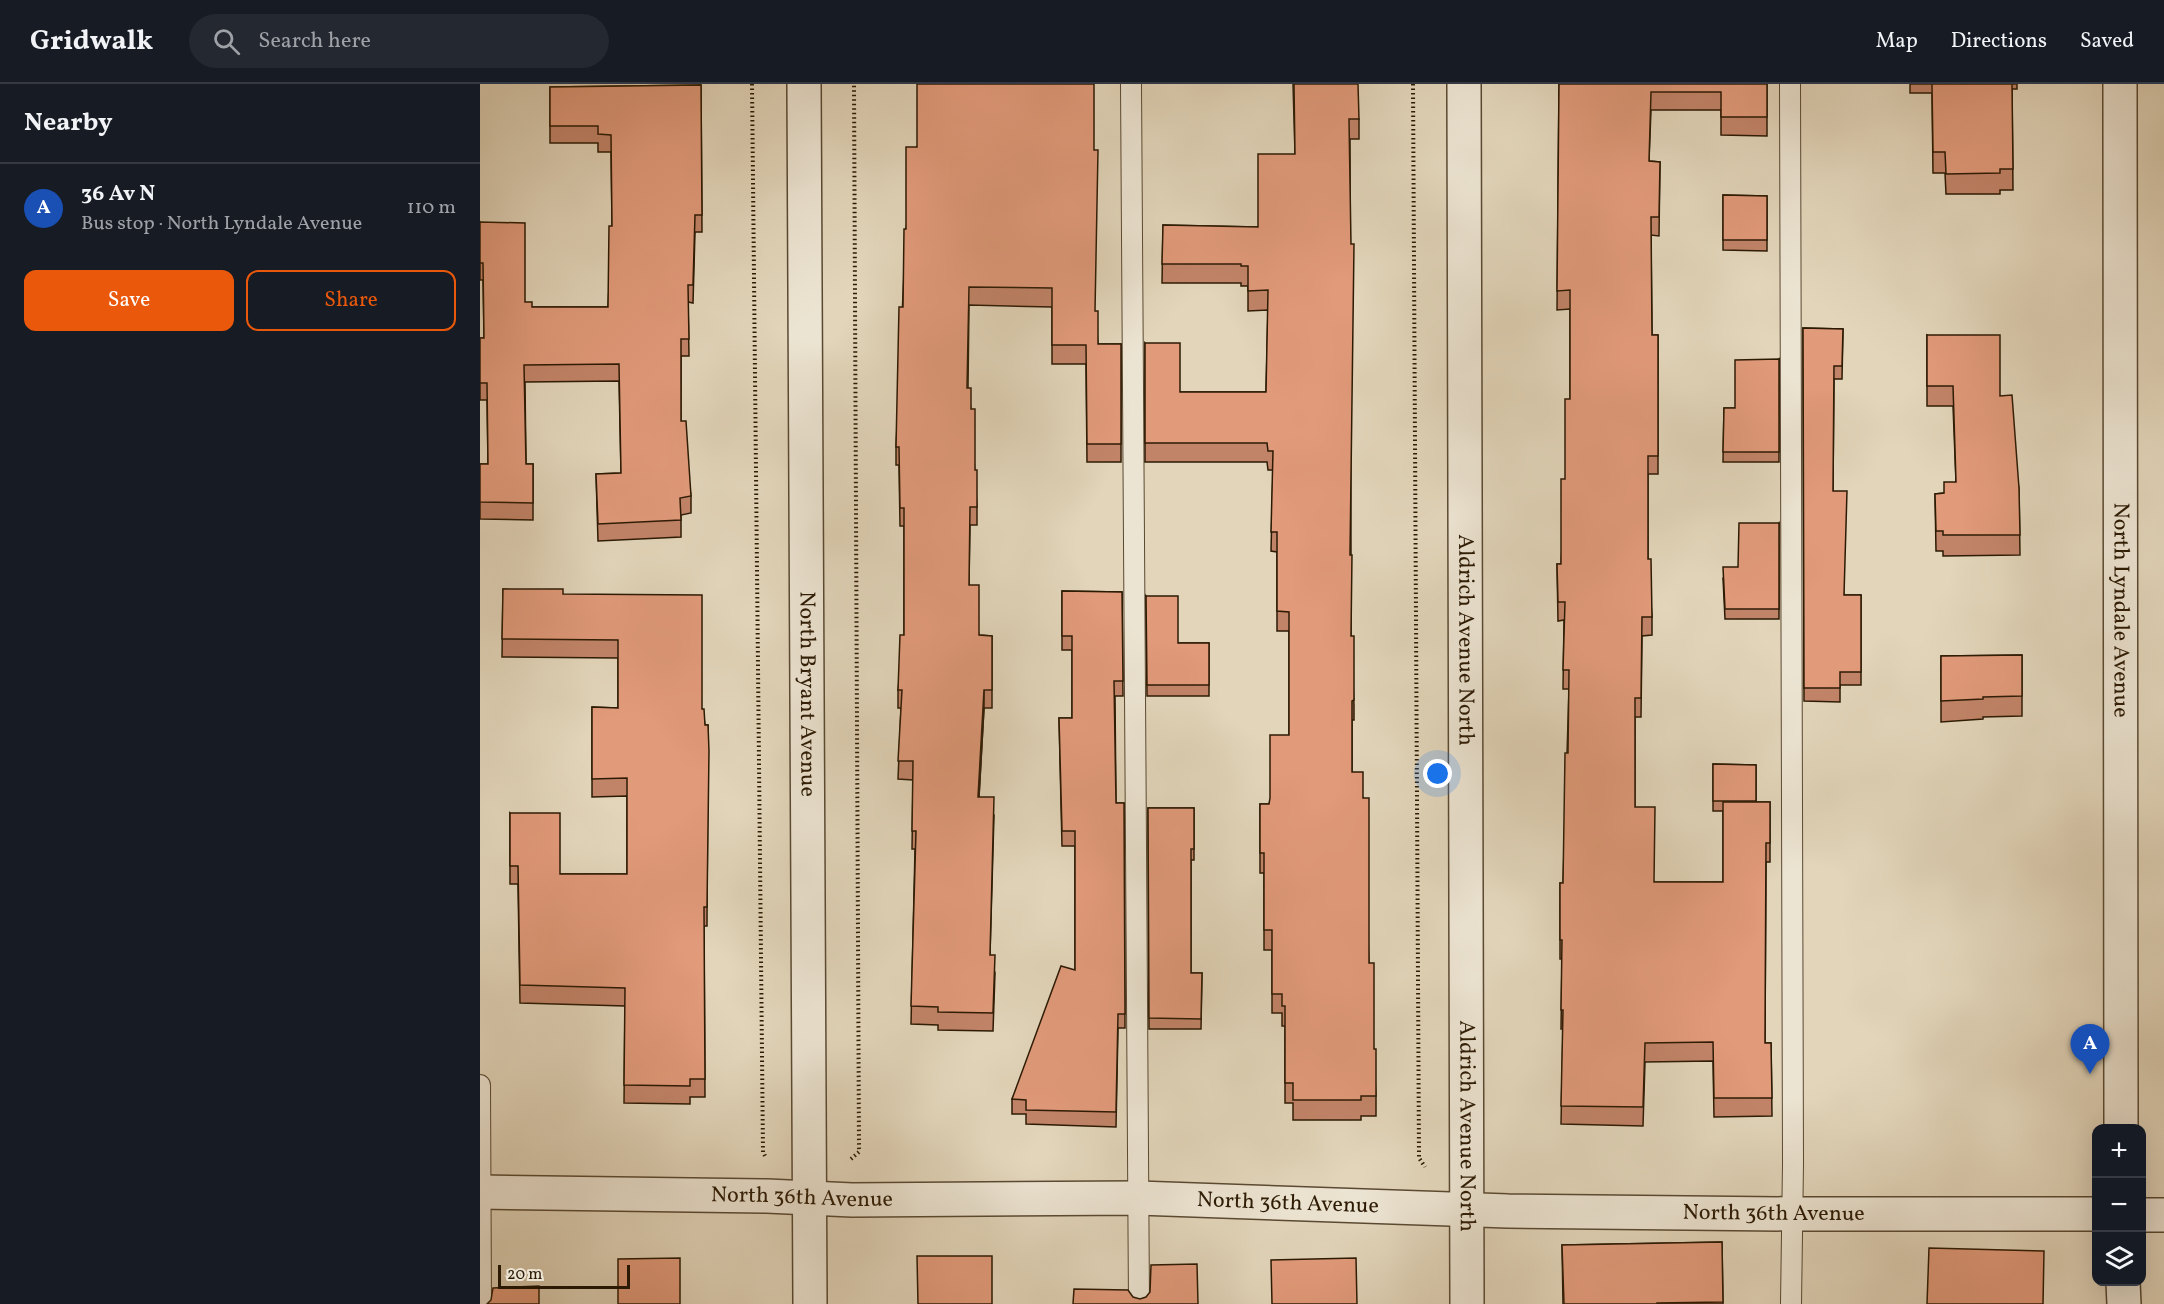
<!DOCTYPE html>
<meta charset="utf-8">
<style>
:root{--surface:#171b24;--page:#242831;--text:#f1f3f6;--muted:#9ea1a6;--line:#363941;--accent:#ea580c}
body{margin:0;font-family:Vollkorn,serif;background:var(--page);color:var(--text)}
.controls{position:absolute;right:18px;bottom:18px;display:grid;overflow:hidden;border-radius:12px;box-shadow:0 6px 24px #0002}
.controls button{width:54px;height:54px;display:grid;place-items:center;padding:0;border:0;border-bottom:2px solid var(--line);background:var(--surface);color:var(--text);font:30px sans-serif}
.scale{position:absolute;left:18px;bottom:15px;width:132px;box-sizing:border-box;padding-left:6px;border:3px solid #2c1a04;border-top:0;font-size:16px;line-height:21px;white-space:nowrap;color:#2c1a04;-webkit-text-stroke:4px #ece4d2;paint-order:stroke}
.you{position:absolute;left:958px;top:690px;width:21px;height:21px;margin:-15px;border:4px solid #fff;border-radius:50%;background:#1a73e8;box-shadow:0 0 0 9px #1a73e833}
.badge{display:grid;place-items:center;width:39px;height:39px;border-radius:50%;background:var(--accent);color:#fff;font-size:20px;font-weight:700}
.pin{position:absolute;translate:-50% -50px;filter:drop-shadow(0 2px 3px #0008)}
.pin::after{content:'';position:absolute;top:32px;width:21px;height:18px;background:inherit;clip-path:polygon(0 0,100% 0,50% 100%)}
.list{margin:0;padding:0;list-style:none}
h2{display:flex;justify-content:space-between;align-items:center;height:78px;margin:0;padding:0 24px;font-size:26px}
h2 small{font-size:20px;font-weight:400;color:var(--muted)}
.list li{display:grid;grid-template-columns:39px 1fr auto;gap:18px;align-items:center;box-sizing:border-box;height:90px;padding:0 24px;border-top:2px solid var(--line)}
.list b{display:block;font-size:22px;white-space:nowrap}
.list p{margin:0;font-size:20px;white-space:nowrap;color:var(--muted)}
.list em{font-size:20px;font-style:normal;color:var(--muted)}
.actions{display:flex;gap:12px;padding:18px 24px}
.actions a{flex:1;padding:14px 0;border:2px solid var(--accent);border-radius:12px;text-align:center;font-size:21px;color:var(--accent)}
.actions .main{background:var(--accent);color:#fff}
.icon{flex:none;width:33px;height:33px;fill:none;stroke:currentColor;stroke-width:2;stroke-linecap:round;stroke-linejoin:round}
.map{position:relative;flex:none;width:1684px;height:1220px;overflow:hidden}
header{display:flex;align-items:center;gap:36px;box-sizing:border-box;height:84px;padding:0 30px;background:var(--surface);border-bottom:2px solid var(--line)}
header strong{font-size:28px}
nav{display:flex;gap:33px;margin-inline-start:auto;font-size:21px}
.search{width:420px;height:54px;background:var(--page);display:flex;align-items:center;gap:15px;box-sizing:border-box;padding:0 21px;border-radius:33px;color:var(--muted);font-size:22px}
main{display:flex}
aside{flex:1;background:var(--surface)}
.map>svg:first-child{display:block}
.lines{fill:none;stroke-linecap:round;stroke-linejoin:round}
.service-casing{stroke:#5a4932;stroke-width:22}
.minor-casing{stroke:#5a4932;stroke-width:36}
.tertiary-casing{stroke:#5a4932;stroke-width:36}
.path{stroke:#2c1a04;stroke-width:4;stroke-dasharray:1.5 3;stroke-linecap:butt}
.service{stroke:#ece4d2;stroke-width:20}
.minor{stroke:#ece4d2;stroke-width:33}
.tertiary{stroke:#ece4d2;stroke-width:33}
.wall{fill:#c28469;stroke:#2c1a04;stroke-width:1.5}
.shaded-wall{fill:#9e6c55;stroke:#2c1a04;stroke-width:1.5}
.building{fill:#e19a7a;stroke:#2c1a04;stroke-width:1.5}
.labels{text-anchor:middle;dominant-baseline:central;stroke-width:4.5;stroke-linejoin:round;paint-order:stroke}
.street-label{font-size:22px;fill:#2c1a04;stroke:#ece4d2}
</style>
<header>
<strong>Gridwalk</strong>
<div class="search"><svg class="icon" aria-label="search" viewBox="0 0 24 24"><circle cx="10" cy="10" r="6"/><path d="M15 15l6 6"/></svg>Search here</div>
<nav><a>Map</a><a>Directions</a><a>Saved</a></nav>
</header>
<main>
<aside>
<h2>Nearby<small></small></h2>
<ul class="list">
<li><span class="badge" style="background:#1a4fb4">A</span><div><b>36 Av N</b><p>Bus stop · North Lyndale Avenue</p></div><em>110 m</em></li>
</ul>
<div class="actions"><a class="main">Save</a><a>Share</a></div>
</aside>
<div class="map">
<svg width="1684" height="1220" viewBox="0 0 1684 1220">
<rect width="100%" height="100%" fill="#e2d5ba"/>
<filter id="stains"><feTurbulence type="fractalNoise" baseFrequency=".00333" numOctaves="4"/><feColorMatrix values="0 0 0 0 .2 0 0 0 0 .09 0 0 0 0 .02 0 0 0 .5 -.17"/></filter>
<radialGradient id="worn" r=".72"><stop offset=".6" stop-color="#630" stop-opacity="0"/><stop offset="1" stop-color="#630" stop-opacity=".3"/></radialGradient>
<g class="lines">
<!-- service casing -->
<g class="service-casing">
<g id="service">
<path d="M651 0 659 1220"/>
<path d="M1310 0 1313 1079 1311 1220"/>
<path d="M0 1001 1 1220"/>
</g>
</g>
<!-- minor casing -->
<g class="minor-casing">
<g id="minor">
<path id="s1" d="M324 0 330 1220"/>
<path id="s2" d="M984 0 987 1220"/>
<path id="s3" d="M0 1108 287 1112 372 1116 658 1114 1028 1127 1311 1130H1616"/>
<path d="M1662 1131H1684"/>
</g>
</g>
<!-- tertiary casing -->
<g class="tertiary-casing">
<g id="tertiary">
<path id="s4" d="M1640 0 1641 1044"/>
<path d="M1643 1198 1644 1220"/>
</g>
</g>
<!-- path -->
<g class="path">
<path d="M272 0 283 1068 285 1072"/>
<path d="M933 0 939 1074 945 1083"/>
<path d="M371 1075 379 1068 374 0"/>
</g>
<!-- service -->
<use href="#service" class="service"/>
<!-- minor -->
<use href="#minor" class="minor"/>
<!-- tertiary -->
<use href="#tertiary" class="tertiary"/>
</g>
<!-- wall -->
<g class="wall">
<path d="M813 0 879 35V55H870L871 471V552L874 621V636H872V688L883 714 889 879 896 1012V1032H881V1036H813V1019H805V942H802V929H792V866H784V789H780V720H789L809 651V547H797V468L791 467 793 386H788L787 378H665V259L700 308H786L788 226 768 227V202H761V199H682L683 141 778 143 815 70Z"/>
<path d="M1079 0H1287V52L1241 51V26H1171L1169 77 1180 78 1179 152 1171 151 1172 251H1178V390H1168V475L1172 533V551L1162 552 1161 633H1155V723L1174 798H1243V727H1233V680L1276 681V718H1290V778H1286L1285 959H1291L1292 1032 1234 1033 1233 977 1165 978 1163 1042 1081 1040 1083 945H1081L1082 875H1080V799H1083L1089 605H1083L1084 536 1078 537 1077 480H1081L1090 315V225L1077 226Z"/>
<path d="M1430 0H1537V5H1532L1533 106H1520V110H1466L1465 89H1453L1452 9H1430Z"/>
<path d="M221 1 222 148H215L213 219 208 218 209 272H201V337L211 412V429L201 431V453L118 457 116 390 141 389 139 297 45 298 46 380H53V436L0 435V380H8L7 316H0V254H4L3 196H0V138L45 218 52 223H128L132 142 131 68H118V59H70V3Z"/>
<path d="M437 63 615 227 618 260H641V378H607L606 280H572V223L489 221 488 304 491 325 497 423V441H490L489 501 499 551 512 552V624H504L499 713 514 731 510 871 515 889 513 947 458 946V941L431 940 435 765H432L433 696 418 695 421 624H418V606L424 551V442H420L419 381H416V363L426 145Z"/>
<path d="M1243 111 1287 112V167L1243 166Z"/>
<path d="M1323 244 1363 245 1362 295H1354L1353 407 1364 511H1381V601H1360V618L1324 617Z"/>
<path d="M1447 251 1520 312 1539 404 1540 471 1463 472V467H1456L1455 410 1464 409 1476 398 1473 322H1447Z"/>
<path d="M1299 275V378H1243L1244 324H1255Z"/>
<path d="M1299 439V535H1245L1243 494 1258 483Z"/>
<path d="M23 505 83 510 222 625 225 641H228L227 842H224L225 1013H210V1020L144 1019 145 922 40 919 38 800H30V729L80 790H147V712L112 713V623L138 624V574L22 573Z"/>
<path d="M582 507 642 508 643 612H635L636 719H644L645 944H638L636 1043 546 1040V1030H532V1015L595 886V762H582L579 634H592V566H582Z"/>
<path d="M666 512 698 559H729V612H667Z"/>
<path d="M1542 571V632L1503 633V635L1461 638V572Z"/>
<path d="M668 724H714V776H711V889H722L721 945H669Z"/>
<path d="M1242 1158 1243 1220H1083L1082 1161Z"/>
</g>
<!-- shaded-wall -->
<path class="shaded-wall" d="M504 606V624L498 731V713Z"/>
<!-- building -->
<g class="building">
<path d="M437 0H614V66H618L615 227H618V260H641V360H607L606 261H572V204L489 203 487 304H491V325H495V386H497V423H490L489 501H499V551L512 552V606H504L498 713H514L510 871H515L513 929 458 928V923L431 922 436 747H432L433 677H418L422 606H418L420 551H424V424H420L419 363H416L419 223H423L424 145H426V63H437Z"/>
<path d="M814 0H878L879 35H869L871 160H874L870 471H872L871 552H874V616L872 617V688H883V714H889V879H894V965H896V1012H881V1016H813V999H805V922H802V910H792V846H784V769H780V720H789L790 714V651H809V528L797 527V448H791L793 367H788L787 359H665V259H700V308H786L788 206 768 207V182H761V180H682L683 141 778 143V70H815Z"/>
<path d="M1079 0H1287V33H1241V8H1171L1169 77 1180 78 1179 133H1171L1172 251H1178V372H1168V475H1171L1172 533H1162L1161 614H1155V723H1175L1174 798H1243V718H1290V759H1286L1285 959H1291L1292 1014H1234L1233 958 1165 959 1163 1023 1081 1022 1083 926H1081L1082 856H1080V799H1083L1085 669H1088L1089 586H1083L1085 518H1078L1077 480H1081V395H1085V315H1090V206L1077 207Z"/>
<path d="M1452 0H1532L1533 85H1520V89L1466 90 1465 68H1453Z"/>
<path d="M221 1 222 131H215L213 201H208L209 255H201V337H206L211 412 200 414 201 436 118 440 116 390 141 389 139 280 44 281 46 380H53V419L0 418V380H8L7 299H0V254H4L3 179H0V138L45 139V218H52V223H128L129 142H132L131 51 118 50V42H70V3Z"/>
<path d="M1243 111 1287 112V156H1243Z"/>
<path d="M1323 244 1363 245 1362 282H1354L1353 407H1367L1364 511H1381V588H1360V604H1324Z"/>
<path d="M1447 251H1520V312L1532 311 1539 404 1540 451H1463V447H1456L1455 410 1464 409V398H1476L1473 302H1447Z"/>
<path d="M1299 275V368H1243L1244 324H1255V276Z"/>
<path d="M1259 439H1299V525H1245L1243 483H1258Z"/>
<path d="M23 505H83V510L222 511V625H224L225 641H228L229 667 227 823H224L225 995H210V1002L144 1001 145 904 40 901 38 782H30V729H80V790H147V694L112 695V623L138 624V556L22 555Z"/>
<path d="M582 507 642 508 643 597H634L636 719H644L645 930H638L636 1028 546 1026V1016L532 1015 581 882 595 886V747H582L579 634H592V552H582Z"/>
<path d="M666 512H698V559H729V601H667Z"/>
<path d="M1542 571V612L1503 613V615L1461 617V572Z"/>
<path d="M1233 680 1276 681V717H1233Z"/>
<path d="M668 724H714V765H711V889H722L721 935 669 934Z"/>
<path d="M1242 1158 1243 1218 1177 1219V1220H1084L1082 1161Z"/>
<path d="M1449 1164 1564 1167 1563 1220H1447Z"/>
<path d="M437 1172H512V1220H438Z"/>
<path d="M200 1174V1220H138V1175Z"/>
<path d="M876 1174 877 1220H792L791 1176Z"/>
<path d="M717 1180 718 1220H593L594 1205 648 1206 653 1213 660 1215 666 1213 670 1208 671 1181Z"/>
<path d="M59 1202V1220H7L11 1216 13 1204Z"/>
</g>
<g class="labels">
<!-- street labels -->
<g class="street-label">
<text stroke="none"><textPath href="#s4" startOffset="526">North Lyndale Avenue</textPath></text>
<text stroke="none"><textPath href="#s2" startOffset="556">Aldrich Avenue North</textPath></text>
<text stroke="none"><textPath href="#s1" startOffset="610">North Bryant Avenue</textPath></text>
<text stroke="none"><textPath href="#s2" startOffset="1042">Aldrich Avenue North</textPath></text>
<text stroke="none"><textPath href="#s3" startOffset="322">North 36th Avenue</textPath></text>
<text stroke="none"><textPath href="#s3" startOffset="808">North 36th Avenue</textPath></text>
<text stroke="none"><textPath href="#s3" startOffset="1294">North 36th Avenue</textPath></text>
</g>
</g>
<rect width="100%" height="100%" filter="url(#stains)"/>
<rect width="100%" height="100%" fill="url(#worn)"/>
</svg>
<div class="controls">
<button>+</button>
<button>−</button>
<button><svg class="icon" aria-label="layers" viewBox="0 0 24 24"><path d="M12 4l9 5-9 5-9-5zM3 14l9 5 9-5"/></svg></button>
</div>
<div class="scale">20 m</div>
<div class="you"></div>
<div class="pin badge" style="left:1610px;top:990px;background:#1a4fb4">A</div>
</div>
</main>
